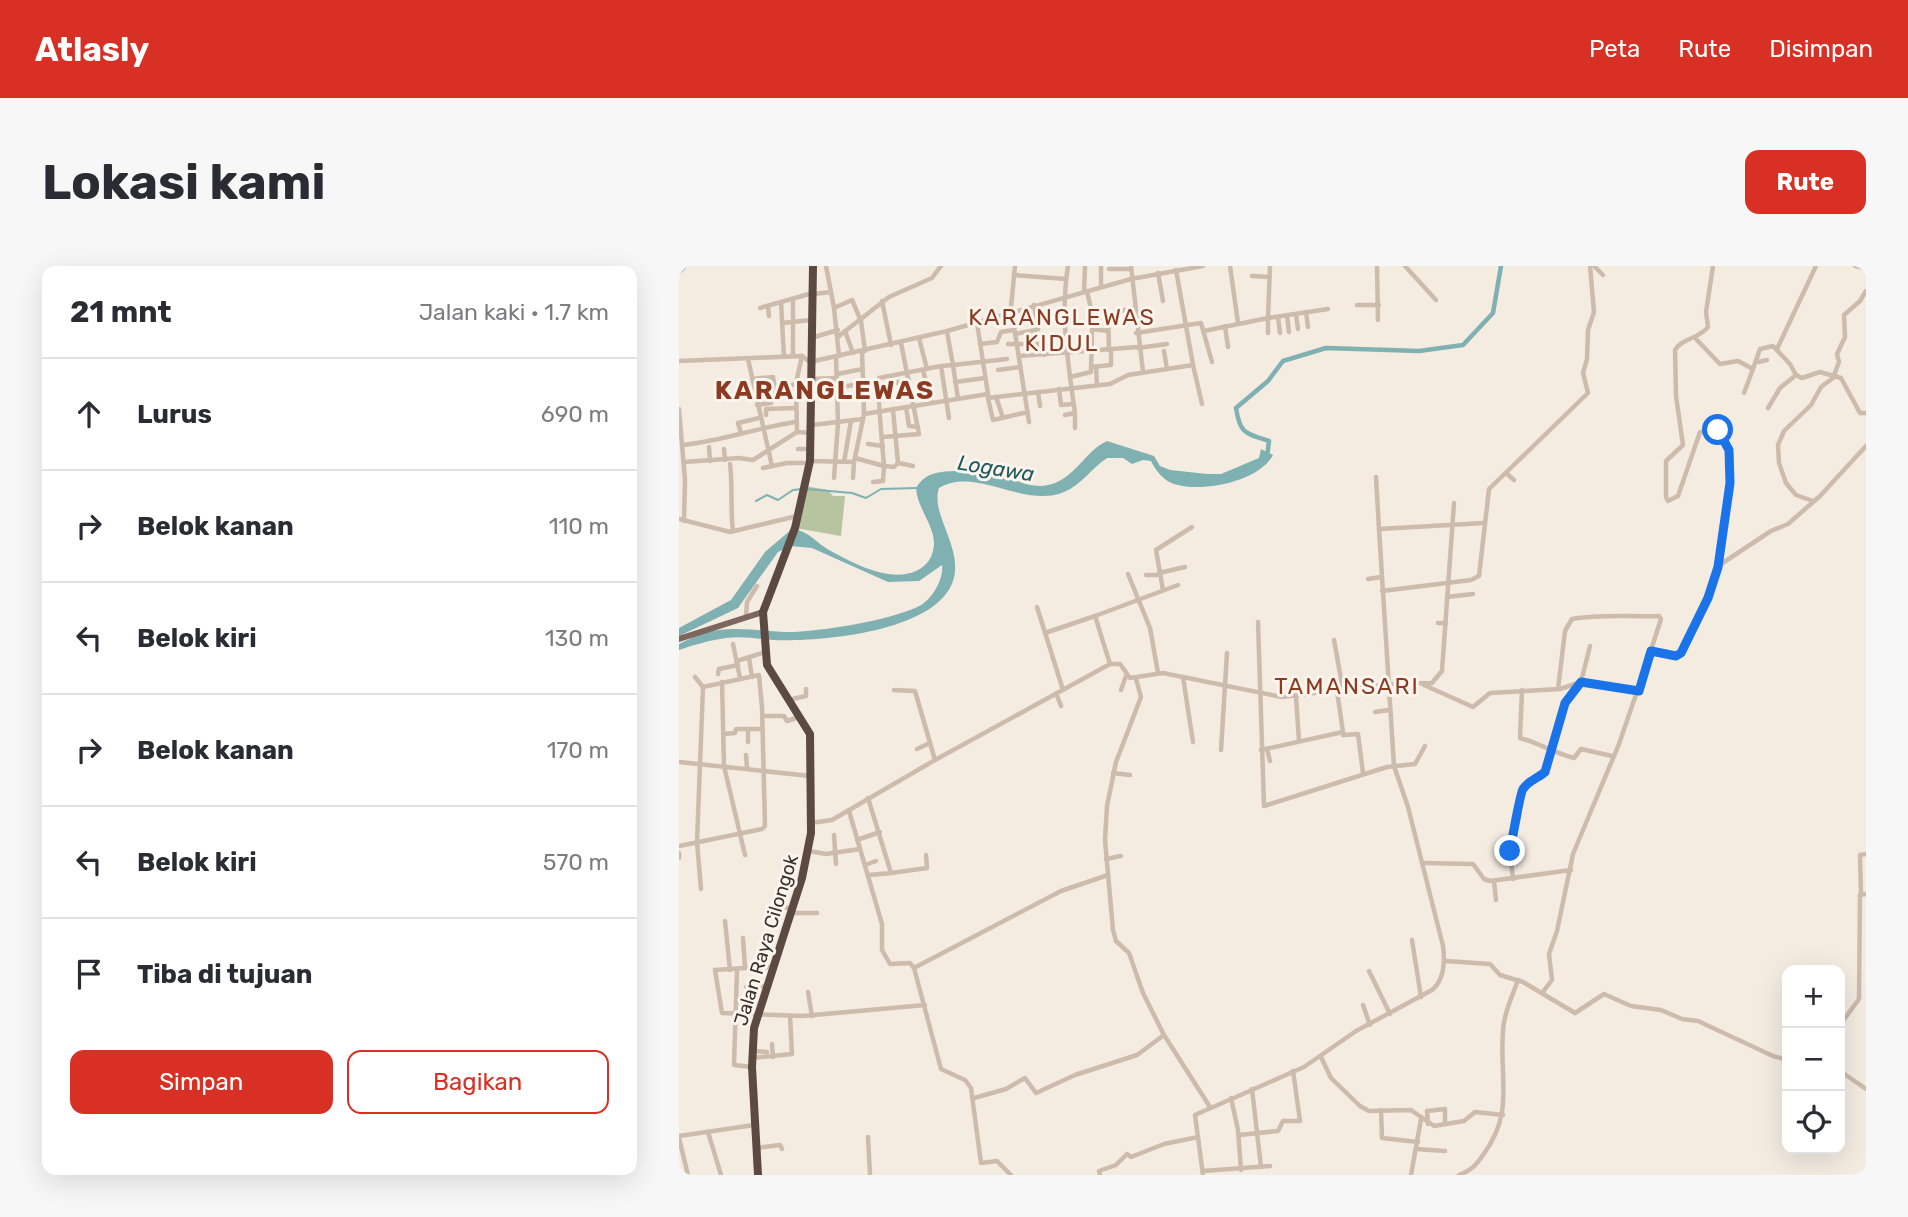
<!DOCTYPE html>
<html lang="id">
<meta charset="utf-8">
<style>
:root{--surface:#fff;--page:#f7f7f7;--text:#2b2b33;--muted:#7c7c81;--line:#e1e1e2;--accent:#d93025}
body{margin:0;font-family:Rubik,sans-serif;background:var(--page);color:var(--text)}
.controls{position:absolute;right:21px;bottom:21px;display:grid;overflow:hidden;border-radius:14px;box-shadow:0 7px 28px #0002}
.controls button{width:63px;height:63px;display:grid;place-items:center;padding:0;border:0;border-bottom:2px solid var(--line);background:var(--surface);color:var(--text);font:35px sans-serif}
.stop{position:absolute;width:21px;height:21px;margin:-16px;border:5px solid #1a73e8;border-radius:50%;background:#fff}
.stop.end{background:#1a73e8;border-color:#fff;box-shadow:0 2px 7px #0008}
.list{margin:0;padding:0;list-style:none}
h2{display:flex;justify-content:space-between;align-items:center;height:91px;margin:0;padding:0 28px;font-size:30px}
h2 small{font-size:23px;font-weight:400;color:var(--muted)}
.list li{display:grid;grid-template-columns:46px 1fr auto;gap:21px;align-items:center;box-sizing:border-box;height:112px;padding:0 28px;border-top:2px solid var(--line)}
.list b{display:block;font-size:26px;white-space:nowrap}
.list em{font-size:23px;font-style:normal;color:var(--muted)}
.actions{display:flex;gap:14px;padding:21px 28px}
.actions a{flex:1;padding:16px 0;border:2px solid var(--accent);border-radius:14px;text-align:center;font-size:24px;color:var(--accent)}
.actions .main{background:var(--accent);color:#fff}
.icon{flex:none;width:38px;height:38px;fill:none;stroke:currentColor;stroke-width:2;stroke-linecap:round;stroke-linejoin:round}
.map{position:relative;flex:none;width:1187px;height:909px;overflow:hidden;border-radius:14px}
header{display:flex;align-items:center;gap:42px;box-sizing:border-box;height:98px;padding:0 35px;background:var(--accent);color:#fff}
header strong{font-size:33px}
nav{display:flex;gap:38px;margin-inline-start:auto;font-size:24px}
.intro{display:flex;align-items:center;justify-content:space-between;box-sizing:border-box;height:168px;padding:0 42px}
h1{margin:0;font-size:49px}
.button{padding:18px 32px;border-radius:14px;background:var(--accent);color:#fff;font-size:24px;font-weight:700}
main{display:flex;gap:42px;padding:0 42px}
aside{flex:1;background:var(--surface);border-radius:14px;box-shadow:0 7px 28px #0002}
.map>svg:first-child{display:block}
.green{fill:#b8c4a0}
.water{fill:#7fb0b2}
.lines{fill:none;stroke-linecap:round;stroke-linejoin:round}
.stream{stroke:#7fb0b2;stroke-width:2}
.river{stroke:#7fb0b2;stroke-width:4.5}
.minor{stroke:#cdbbac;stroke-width:4.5}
.major{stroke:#7d675c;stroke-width:6}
.highway{stroke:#5c4a42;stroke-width:8}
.route{stroke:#1a73e8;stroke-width:9}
.labels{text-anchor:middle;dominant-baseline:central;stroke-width:6;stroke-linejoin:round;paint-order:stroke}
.street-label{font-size:19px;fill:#3b302b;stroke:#fbf5ee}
.water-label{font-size:21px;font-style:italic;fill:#1f5a5e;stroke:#fbf5ee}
.quarter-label{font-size:23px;letter-spacing:2px;fill:#8c3b22;stroke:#fbf5ee}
.district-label{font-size:26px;font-weight:bold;letter-spacing:2px;fill:#8c3b22;stroke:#fbf5ee}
</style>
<header>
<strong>Atlasly</strong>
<nav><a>Peta</a><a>Rute</a><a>Disimpan</a></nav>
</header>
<div class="intro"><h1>Lokasi kami</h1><a class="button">Rute</a></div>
<main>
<aside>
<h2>21 mnt<small>Jalan kaki · 1.7 km</small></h2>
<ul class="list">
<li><svg class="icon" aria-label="ahead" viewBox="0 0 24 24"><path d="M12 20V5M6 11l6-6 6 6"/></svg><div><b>Lurus</b></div><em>690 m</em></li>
<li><svg class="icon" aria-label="right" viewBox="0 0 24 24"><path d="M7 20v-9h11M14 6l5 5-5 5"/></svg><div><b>Belok kanan</b></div><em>110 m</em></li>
<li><svg class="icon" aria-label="left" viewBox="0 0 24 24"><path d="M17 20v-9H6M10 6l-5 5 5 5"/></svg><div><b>Belok kiri</b></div><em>130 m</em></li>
<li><svg class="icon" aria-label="right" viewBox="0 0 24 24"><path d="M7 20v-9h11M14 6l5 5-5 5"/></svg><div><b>Belok kanan</b></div><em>170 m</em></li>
<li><svg class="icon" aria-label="left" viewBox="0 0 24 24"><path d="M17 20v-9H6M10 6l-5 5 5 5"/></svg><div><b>Belok kiri</b></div><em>570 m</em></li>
<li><svg class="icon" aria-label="arrive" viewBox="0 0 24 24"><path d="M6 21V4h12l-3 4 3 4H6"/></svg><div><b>Tiba di tujuan</b></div></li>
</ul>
<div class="actions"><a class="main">Simpan</a><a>Bagikan</a></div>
</aside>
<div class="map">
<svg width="1187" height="909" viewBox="0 0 1187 909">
<rect width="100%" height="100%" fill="#f4ebe1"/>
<!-- green -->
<path class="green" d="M126 220 149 224 154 230H166L162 270 116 262Z"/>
<!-- water -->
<path class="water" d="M428 175 475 190 481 200 491 204 528 208H542L580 192 582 183 594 189C580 216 522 227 495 218 484 214 477 205 472 195L464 194 453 198 444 192H428C413 202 402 219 385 226 344 243 298 200 260 222 251 249 285 282 274 315 257 366 141 376 95 374 79 373 63 370 47 372 32 374 14 379 0 384V378C12 372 27 365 40 364 63 361 83 365 105 366 135 367 216 354 242 339 254 332 265 312 263 299L240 315 209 316 133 282 111 280 99 286 59 342 0 370V362L52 334 86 286 113 263C130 265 135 275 150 284 174 297 210 317 237 305 248 300 254 291 255 279 256 260 238 242 237 222 247 206 259 206 276 205 285 205 296 201 304 198 341 217 366 235 399 200 409 190 415 181 428 175Z"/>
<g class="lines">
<!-- stream -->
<g class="stream">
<path d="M128 223 173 227 187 232 202 223 238 222"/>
<path d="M77 235 88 229 99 234 114 224 123 223"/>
</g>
<!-- river -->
<g class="river">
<path d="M0 6 6 0"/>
<path d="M588 191 590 175C566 167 561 168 557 142L589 115 604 95 647 82 740 85 784 79 814 47 822 0"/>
</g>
<!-- minor -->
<g class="minor">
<path d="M147 0 152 26"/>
<path d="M336 0 332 41 350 156"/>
<path d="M452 0 464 106"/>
<path d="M551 0 559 57"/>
<path d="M591 0 589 52 649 43"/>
<path d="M698 0 699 54"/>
<path d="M726 0 757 34"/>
<path d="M915 0 924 9"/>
<path d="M1034 0 1027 46 1029 61C1020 73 1003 72 996 84L997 130 1004 179 987 195V231L989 235 999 230 1021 166 1039 164C1067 202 1041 258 1039 300"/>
<path d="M1176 0 1187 2"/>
<path d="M430 3H452"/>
<path d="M479 7 484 35"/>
<path d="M335 9 387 13"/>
<path d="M573 10 590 11"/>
<path d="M422 21V0"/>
<path d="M408 25 412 43"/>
<path d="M405 26 406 1"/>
<path d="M134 28 152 26 155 42 173 34 182 55 186 85"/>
<path d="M114 33V90"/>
<path d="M203 35 212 79"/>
<path d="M102 36 105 91"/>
<path d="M355 39 359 63"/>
<path d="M678 39H700"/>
<path d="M89 40 90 50"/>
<path d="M81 42 130 28"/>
<path d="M155 42 160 90"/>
<path d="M627 46 629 61"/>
<path d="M428 48 455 42"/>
<path d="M429 48 430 84"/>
<path d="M617 48 619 63"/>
<path d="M608 50 610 66"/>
<path d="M599 51 601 67"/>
<path d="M103 57 132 54"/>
<path d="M298 57 309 128"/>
<path d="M546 60 549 81"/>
<path d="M166 65 174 87"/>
<path d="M525 65 589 52V67"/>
<path d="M457 67 522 57 533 96"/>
<path d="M336 68 357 64"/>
<path d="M160 70 210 31 253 12 262 0"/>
<path d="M132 72 159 64"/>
<path d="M240 72 248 103"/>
<path d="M1017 73 1041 98 1059 95 1074 103 1081 83 1094 80 1111 98 1117 109"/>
<path d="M301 78 318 76 322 66 335 64"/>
<path d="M329 78H360L365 89"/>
<path d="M459 82 488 78"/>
<path d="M1098 83 1137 0"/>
<path d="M183 85 185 148"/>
<path d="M485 85 488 103"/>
<path d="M123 90 131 96 268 65 452 13 524 0"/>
<path d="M340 90 459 81"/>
<path d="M69 93 93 200"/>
<path d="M0 95 123 90"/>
<path d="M1079 96 1088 94"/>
<path d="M514 99 523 138"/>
<path d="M262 100 274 99 268 66"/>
<path d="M412 101 432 99V85"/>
<path d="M417 101 418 119"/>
<path d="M244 104 252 136"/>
<path d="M319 104 341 101"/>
<path d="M158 108 184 103"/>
<path d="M391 111 412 106 413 63 429 65"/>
<path d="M73 113 94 111 96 123"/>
<path d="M132 113 158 112"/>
<path d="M276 116 306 112"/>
<path d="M158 122 185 117"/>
<path d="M380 123 382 139 394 138"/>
<path d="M198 126 207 124"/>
<path d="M213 126 211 118 230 114"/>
<path d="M359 126 361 140"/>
<path d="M1065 127 1074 103"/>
<path d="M118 130 132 131"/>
<path d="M317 131 324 152"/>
<path d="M309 132 314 154 349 146"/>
<path d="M97 133 96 123 117 118"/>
<path d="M279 133 274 99 328 93"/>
<path d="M78 139 92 137"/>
<path d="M227 141 230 160 239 161"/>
<path d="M1089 142 1101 122 1117 109 1123 112 1141 106 1162 112 1181 147H1187"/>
<path d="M0 143 6 214 5 255"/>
<path d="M214 144 219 197"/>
<path d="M396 147V162"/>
<path d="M87 149V143L117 142"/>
<path d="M386 149 396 147C389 97 381 50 389 0"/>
<path d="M133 159 184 153 185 148 309 128V132L431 118 449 109 514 99 497 4"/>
<path d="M118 166 117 117 123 90"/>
<path d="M62 167 59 157 80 152"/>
<path d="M204 171 240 168 222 77"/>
<path d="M189 178 204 180"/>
<path d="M4 179C43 175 77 162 116 156"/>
<path d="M30 181 31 195"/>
<path d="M45 183 46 194"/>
<path d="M119 183H130"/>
<path d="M176 192 205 200C204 186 197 116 200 112L262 100 270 152"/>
<path d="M131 195 175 196 184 153"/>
<path d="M5 196 60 192 74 194 118 166 132 167"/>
<path d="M165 196 172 155"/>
<path d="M51 198C54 221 51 243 54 265"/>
<path d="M84 202 108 197H130"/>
<path d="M827 207 835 214"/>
<path d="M697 211 700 263"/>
<path d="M155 212 159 157 157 91"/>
<path d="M174 212 175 196"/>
<path d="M194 216 204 215 205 200 215 201 219 197 234 200"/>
<path d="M1134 235 1117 229 1107 217 1100 197 1099 179 1105 165 1132 139 1142 121 1154 112 1160 96 1158 88 1166 71 1165 49 1181 35 1187 25"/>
<path d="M0 253 51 266 118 250"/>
<path d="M480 307 506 301"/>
<path d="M449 308 471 362 479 407"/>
<path d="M467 309H480"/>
<path d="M689 313 702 311"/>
<path d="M484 324 477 284 513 261"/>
<path d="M703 325 792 314 800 310 810 223 909 127 904 107 908 93 909 64 915 46 911 0"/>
<path d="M768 331 794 328"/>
<path d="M358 341 384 424"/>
<path d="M67 350 68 336 78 320"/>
<path d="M579 356 585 540 708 501 736 498 746 480"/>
<path d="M759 357H767"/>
<path d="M366 367 416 350"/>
<path d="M655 374 664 424"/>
<path d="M54 378 61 412"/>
<path d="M70 392 73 411"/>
<path d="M58 395 86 386"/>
<path d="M431 398 416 350 499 319"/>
<path d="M39 408 40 403 59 399"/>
<path d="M16 411 24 421"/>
<path d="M504 411 514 476"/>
<path d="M457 413 462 431 437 496 428 540 426 574 434 664 437 675 450 687 464 727 485 769 531 841"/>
<path d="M43 416 45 500 66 589"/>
<path d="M745 419 794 441 811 427 881 423 902 416 960 425"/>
<path d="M879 423 886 365 893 353C922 348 950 351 980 350L982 353 972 384"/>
<path d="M215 424 236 425 256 494"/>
<path d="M442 424 447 410"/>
<path d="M843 424 841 472C860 477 875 487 895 492L902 483 933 490"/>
<path d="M377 427 382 440"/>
<path d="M617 431 620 475"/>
<path d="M109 434 127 430V423"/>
<path d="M696 446 710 444"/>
<path d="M84 450H105L108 455 120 451"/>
<path d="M664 466V469L679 468 684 507"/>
<path d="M44 468 56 467 57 463H84"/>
<path d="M69 476V463"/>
<path d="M238 483 251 477"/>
<path d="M588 483 591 495"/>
<path d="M542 484 548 387"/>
<path d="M582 484 664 466 658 425"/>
<path d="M67 489 68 502"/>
<path d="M0 496 131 510"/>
<path d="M434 507 451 509"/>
<path d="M189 532 212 607 190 609"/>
<path d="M170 545 203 658V684L211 698 231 697 235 702"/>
<path d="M132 557 153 554 256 494 431 398H441L451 412 484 407 603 431 708 418 753 417 763 405 775 237"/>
<path d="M155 569 157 598"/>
<path d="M178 574 201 566"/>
<path d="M0 580 83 563 86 560 83 441 80 409 24 421 18 576 22 623"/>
<path d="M130 585 147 588 181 583"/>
<path d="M0 587V592"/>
<path d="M427 593 442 590"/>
<path d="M743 597 794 598 805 613 811 615 892 604"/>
<path d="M186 599 197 595"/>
<path d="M212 607 248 602 247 589"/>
<path d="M834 613 831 585 840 551 841 527 849 516 866 505 886 437 902 416 911 380"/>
<path d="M815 615 817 634"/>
<path d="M1182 628 1181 589 1187 588"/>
<path d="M112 643 102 640 109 616 120 618"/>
<path d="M112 647H138"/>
<path d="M46 655 51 704"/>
<path d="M64 672 66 702 93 701"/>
<path d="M733 674 742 731"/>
<path d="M767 695 811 698 821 709 844 716 896 747 925 728 952 740 982 744 1003 753 1019 755 1094 790 1108 794"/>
<path d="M66 702 36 704 43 747 124 750 246 739"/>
<path d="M58 704 55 799 73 801"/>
<path d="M690 705 711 748"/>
<path d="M67 721 88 720"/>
<path d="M129 726 133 750"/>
<path d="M863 727 873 714 870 688 878 665 894 588 940 478 972 385 1000 389 1042 298 1092 265 1109 258 1141 230 1187 180"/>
<path d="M684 739 691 759"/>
<path d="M1161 759 1180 733 1181 629 1187 628"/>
<path d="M93 778 94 791"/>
<path d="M75 785 88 786"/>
<path d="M642 791 652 812 681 840 690 845 732 844 755 860 785 855 796 846 824 849"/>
<path d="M73 792 113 788 111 750"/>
<path d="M1161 805 1187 823"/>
<path d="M573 823 582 901"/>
<path d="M295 832 327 823 346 812 357 827 396 809 458 789 485 769"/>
<path d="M552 832 559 864 562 904"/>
<path d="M702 844 703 872 739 876"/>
<path d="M749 858 748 845 766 843V858"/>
<path d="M29 866 42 909"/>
<path d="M560 869 599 865 604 855H621L614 805"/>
<path d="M0 870 75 859"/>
<path d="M189 871 191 909"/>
<path d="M0 872 9 909"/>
<path d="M78 882 101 879 103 883"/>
<path d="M737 883 766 885"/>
<path d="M524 905 591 900"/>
<path d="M332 909 318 895 302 897 292 822 286 814 262 803 235 702 382 625 429 609"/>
<path d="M421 909 420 905 437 899 448 888 452 891 485 878 519 871"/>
<path d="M524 909 516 849 625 801 677 765 753 724C766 713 766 695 764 680L729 541 715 500 700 263 805 257"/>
<path d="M732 909 742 853"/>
<path d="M780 909C793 904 797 899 804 889 836 846 820 814 824 765 825 747 833 731 839 714"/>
</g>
<!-- major -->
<path class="major" d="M0 373 84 346"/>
<!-- highway -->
<path class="highway" d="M79 909 73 801 75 762 123 612 132 567 131 468 88 399 84 346 116 262 131 195 134 0"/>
</g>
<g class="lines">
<!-- route -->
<path class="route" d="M831 585C833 575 841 527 844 523 850 514 858 513 866 506L886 437 902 416 960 425 972 385 997 390 1002 387 1029 332 1039 301 1051 217 1050 184 1039 164"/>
</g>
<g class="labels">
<!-- street labels -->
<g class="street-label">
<text transform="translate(87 674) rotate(-73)">Jalan Raya Cilongok</text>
</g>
<!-- water labels -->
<g class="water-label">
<text transform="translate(317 202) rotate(9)">Logawa</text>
</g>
<!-- quarter labels -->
<g class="quarter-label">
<text x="383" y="51">KARANGLEWAS<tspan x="383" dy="26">KIDUL</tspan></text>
<text x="668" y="420">TAMANSARI</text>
</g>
<!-- district labels -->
<g class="district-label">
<text x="146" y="124">KARANGLEWAS</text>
</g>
</g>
</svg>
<div class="controls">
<button>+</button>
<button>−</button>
<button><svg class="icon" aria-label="locate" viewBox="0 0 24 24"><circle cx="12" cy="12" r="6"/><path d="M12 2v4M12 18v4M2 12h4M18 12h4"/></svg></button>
</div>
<div class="stop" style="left:1039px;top:164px"></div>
<div class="stop end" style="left:831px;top:585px"></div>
</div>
</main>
